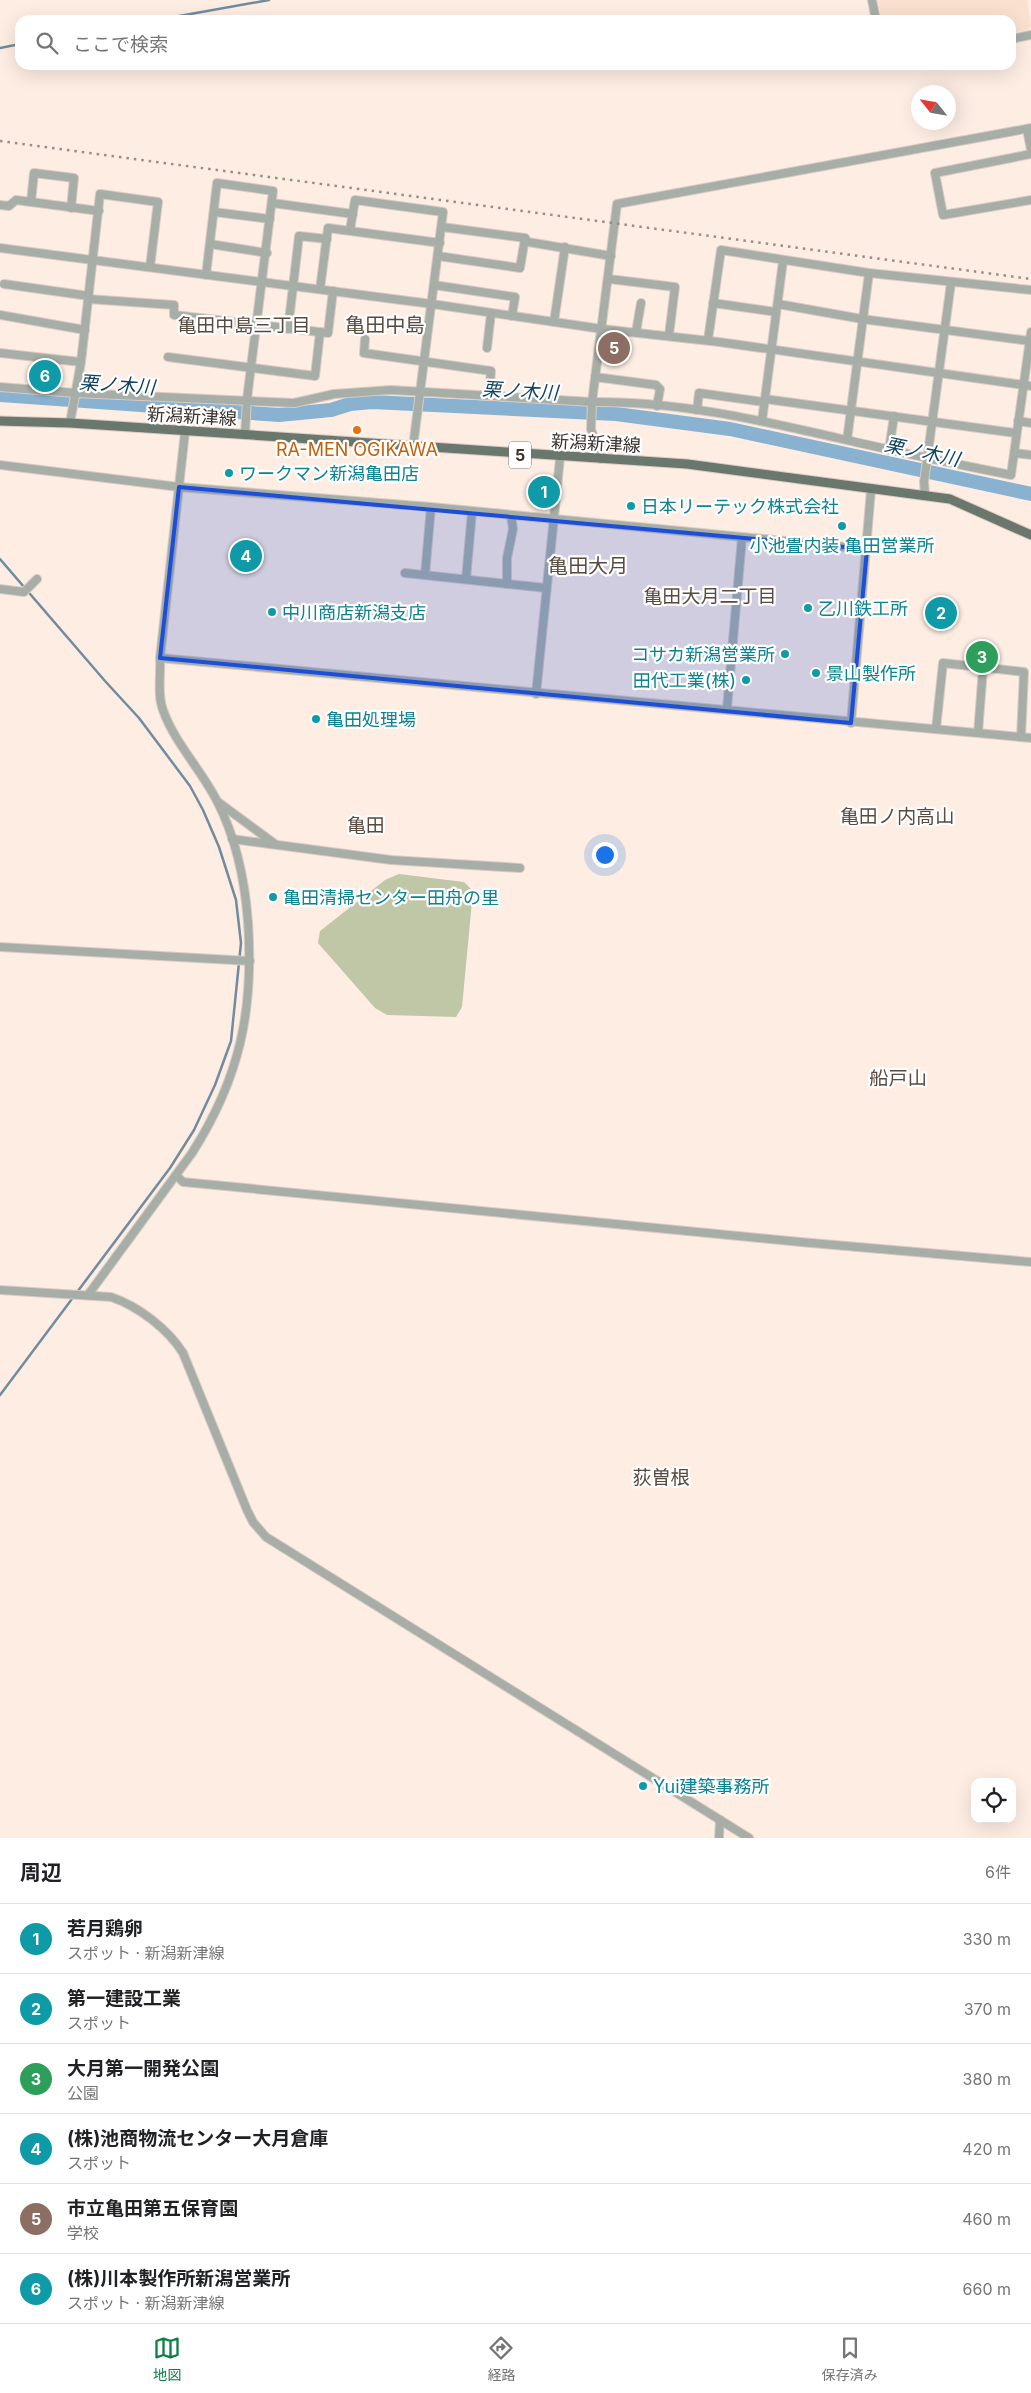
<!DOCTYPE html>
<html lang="ja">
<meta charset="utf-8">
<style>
:root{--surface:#fff;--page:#f6f6f6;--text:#202124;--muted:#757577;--line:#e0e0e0;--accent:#0b8043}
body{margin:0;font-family:Inter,"Noto Sans JP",sans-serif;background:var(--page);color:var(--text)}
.controls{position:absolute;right:15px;bottom:15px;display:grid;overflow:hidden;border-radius:10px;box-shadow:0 5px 20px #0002}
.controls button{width:45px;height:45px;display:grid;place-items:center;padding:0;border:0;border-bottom:1px solid var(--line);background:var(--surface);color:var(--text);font:25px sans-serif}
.compass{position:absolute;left:911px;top:85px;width:45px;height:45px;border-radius:50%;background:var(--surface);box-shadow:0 5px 20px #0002;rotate:301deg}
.you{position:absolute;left:604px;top:854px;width:18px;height:18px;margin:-12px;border:4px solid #fff;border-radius:50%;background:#1a73e8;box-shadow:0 0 0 8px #1a73e833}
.badge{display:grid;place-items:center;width:32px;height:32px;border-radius:50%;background:var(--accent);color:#fff;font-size:16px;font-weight:700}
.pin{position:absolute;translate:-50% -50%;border:2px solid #fff;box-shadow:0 1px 5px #0006}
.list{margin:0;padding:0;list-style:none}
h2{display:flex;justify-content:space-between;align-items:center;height:65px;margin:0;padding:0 20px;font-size:21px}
h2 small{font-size:16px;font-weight:400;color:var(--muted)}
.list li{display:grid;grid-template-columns:32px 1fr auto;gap:15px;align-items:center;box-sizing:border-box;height:70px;padding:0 20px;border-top:1px solid var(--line)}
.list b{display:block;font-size:19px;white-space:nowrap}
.list p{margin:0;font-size:16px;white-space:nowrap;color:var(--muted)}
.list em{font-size:16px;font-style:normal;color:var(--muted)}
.icon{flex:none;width:28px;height:28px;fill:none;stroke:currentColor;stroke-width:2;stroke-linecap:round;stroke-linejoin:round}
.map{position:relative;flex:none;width:1031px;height:1838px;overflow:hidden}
.search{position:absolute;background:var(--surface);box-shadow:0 5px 20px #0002;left:15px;right:15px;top:15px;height:55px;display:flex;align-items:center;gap:12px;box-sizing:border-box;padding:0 18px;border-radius:15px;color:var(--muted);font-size:19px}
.sheet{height:485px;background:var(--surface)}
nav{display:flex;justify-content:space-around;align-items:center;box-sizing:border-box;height:70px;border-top:1px solid var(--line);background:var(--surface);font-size:14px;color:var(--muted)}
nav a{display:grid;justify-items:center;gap:2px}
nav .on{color:var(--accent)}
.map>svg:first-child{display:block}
.built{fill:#fae0cf}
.park{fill:url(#park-dots)}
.pitch{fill:#c0c7a7}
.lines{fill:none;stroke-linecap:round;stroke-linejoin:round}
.stream{stroke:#718b9f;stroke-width:2.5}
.river{stroke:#89b1d0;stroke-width:14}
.minor-casing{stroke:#dacbc2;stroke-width:10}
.major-casing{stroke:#dacbc2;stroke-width:11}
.minor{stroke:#a7aea8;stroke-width:8}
.major{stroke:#6a776c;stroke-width:9}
.rail{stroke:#998e86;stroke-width:2.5;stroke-dasharray:2.5 5;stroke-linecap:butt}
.marked{fill:#1d4ed8;fill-opacity:0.2;stroke:#1d4ed8;stroke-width:4;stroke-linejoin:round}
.food-dot{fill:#e8710a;stroke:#fff;stroke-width:2}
.culture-dot{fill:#0f9aa8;stroke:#fff;stroke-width:2}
.labels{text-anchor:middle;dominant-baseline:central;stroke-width:4.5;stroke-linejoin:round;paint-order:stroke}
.shield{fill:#fff;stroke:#74706c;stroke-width:1}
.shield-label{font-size:16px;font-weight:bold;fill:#39322d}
.street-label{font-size:18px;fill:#39322d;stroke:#fff}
.food-label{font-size:18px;fill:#c56008;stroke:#fff}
.culture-label{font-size:18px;fill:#0d838f;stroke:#fff;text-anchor:start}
.neighbourhood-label{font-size:19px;fill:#594a3f;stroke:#fff}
.water-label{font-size:19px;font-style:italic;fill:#104261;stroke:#fff}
.quarter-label{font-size:20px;fill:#594a3f;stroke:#fff}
</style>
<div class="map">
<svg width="1031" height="1838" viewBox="0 0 1031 1838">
<defs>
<pattern id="park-dots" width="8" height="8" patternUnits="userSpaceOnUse" patternTransform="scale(1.25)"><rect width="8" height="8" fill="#c0c7a7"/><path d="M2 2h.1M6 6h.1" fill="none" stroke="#a6ab90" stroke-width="1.8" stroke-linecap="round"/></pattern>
</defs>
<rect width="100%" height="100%" fill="#fdede3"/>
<!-- built -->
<path class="built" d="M878 0H1027L1031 26 1028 30 1011 33V20H881Z"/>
<!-- park -->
<path class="park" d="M975 649 991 651 989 666 973 664Z"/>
<!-- pitch -->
<path class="pitch" d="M399 874 464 882 473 891 462 1007 456 1017 387 1015 375 1008 318 943 320 931 385 880Z"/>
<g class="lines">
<!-- stream -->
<g class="stream">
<path d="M157 20 269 0"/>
<path d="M0 48 20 44"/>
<path d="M0 559 105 681 139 718 190 786 203 810 219 847 236 900 241 943 231 1041 215 1085 194 1130 170 1168 0 1395"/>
</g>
<!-- river -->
<path class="river" d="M0 395 279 415 331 410 350 404 372 402 616 414 730 429 1031 494"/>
<!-- minor casing -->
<g class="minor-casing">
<g id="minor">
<path d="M872 0 876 20"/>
<path d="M1011 39 1031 35"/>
<path d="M1027 129 1031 150"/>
<path d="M1031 154 935 173 943 215 1031 200"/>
<path d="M31 202 34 173 74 178 71 208"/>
<path d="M272 203 353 214"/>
<path d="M0 205 9 206 16 200 99 211"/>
<path d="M214 212 270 219"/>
<path d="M442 227 525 238 528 242 611 256"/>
<path d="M350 230 355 200 443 212 413 447"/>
<path d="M210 244 267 253"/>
<path d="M0 248 432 304 602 329 719 342 1031 386"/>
<path d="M438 256 520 268 525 238"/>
<path d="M206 275 217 183 273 191 247 399 245 435"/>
<path d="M609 279 675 287 669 335"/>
<path d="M4 284 89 296"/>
<path d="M434 285 515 297 512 316"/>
<path d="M320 289 328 228 440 243"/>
<path d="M88 299 174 305V315L328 333 333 291"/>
<path d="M713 303 776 312"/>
<path d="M778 304 862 319 1030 341"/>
<path d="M0 315 85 330"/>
<path d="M554 322 565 247"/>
<path d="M288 329 299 236 327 239"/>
<path d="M636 332 641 303"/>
<path d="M365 339 364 353 491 371 489 396"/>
<path d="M708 340 721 250 869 273 1031 290"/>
<path d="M487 348 491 313"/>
<path d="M0 353 81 362"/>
<path d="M168 357 315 376 320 332"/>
<path d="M595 377 656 385 660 389 657 406"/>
<path d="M0 387 75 393 294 403 334 394 391 390 592 402C681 401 768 422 855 442 907 454 959 465 1011 475L1031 332"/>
<path d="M765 399 1015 433"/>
<path d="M697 410 699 393 764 402"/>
<path d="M762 421 783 261"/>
<path d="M1018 421 1031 423"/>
<path d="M70 423 81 362 100 194 158 202 150 267"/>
<path d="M847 440 869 273"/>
<path d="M889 450 894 416"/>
<path d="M1015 453 1031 455"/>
<path d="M601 459 591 429 592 402 617 204 1031 128"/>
<path d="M0 465 179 487 431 507 867 549"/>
<path d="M925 495 924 482 951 283"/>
<path d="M405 573 546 588"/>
<path d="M425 575 431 507"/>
<path d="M466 579 472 512"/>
<path d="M507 584V558L513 529 511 516"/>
<path d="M0 589 24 592 37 579"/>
<path d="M160 658C450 686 741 710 1031 738"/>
<path d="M536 694 560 458"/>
<path d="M727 708 742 538"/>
<path d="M851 723 871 490"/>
<path d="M936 729 943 663 1024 672 1021 737"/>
<path d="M978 733 983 669"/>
<path d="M218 802 275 844"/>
<path d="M232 839 391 860 520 868"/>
<path d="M0 947 250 961"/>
<path d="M176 1175 183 1182 800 1242 1031 1262"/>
<path d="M0 1290 111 1297C138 1306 168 1329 183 1353L247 1510 253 1522 266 1537 749 1838"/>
<path d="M88 1295 192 1153C240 1078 254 1010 248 922 245 882 236 838 217 801 202 771 174 742 163 710 157 695 161 674 160 658L185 432"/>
<path d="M719 1838 720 1820"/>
</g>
</g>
<!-- major casing -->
<g class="major-casing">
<path id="major" d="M0 421 70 423 687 464 950 499 1031 535"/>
</g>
<!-- minor -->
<use href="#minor" class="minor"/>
<!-- major -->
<use href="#major" class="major"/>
<!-- rail -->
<path class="rail" d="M0 141 1031 279"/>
</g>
<!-- marked area -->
<path class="marked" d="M179 487 867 549 851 723 160 658Z"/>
<!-- markers -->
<circle class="food-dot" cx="357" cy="430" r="5"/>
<g class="culture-dot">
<circle cx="229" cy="473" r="5"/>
<circle cx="631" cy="506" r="5"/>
<circle cx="842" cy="526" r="5"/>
<circle cx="808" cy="608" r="5"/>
<circle cx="272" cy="612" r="5"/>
<circle cx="785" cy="654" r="5"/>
<circle cx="816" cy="673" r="5"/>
<circle cx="746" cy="680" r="5"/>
<circle cx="316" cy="719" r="5"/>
<circle cx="273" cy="897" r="5"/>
<circle cx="643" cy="1786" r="5"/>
</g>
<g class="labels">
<!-- shield labels -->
<rect class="shield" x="509" y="441.5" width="22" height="27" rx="4"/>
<g class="shield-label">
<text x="520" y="455">5</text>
</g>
<!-- street labels -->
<g class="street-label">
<text transform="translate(192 416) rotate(3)">新潟新津線</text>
<text transform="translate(596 443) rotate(3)">新潟新津線</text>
</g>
<!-- food labels -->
<g class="food-label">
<text x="357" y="449">RA-MEN OGIKAWA</text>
</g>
<!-- culture labels -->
<g class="culture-label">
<text x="239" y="473">ワークマン新潟亀田店</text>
<text x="641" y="506">日本リーテック株式会社</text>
<text x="842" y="545" text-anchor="middle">小池畳内装 亀田営業所</text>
<text x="818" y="608">乙川鉄工所</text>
<text x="282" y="612">中川商店新潟支店</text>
<text x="775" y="654" text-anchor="end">コサカ新潟営業所</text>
<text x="826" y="673">景山製作所</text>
<text x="736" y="680" text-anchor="end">田代工業(株)</text>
<text x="326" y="719">亀田処理場</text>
<text x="283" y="897">亀田清掃センター田舟の里</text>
<text x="653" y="1786">Yui建築事務所</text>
</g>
<!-- neighbourhood labels -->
<g class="neighbourhood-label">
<text x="244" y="325">亀田中島三丁目</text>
<text x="710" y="596">亀田大月二丁目</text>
<text x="897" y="816">亀田ノ内高山</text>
<text x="366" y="825">亀田</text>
<text x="898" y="1078">船戸山</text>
<text x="661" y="1477">荻曽根</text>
</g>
<!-- water labels -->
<g class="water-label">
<text transform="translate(117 385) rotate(4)">栗ノ木川</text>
<text transform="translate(520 391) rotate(3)">栗ノ木川</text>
<text transform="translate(922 452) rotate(12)">栗ノ木川</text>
</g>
<!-- quarter labels -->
<g class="quarter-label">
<text x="385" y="325">亀田中島</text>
<text x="588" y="566">亀田大月</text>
</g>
</g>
</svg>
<div class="controls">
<button><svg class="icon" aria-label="locate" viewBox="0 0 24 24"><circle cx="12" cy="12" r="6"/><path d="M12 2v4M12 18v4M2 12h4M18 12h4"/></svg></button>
</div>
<svg class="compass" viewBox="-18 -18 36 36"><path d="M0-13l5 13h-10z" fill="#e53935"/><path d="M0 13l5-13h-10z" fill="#757577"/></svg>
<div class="you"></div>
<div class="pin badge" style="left:544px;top:492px;background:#0f9aa8">1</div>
<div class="pin badge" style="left:941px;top:613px;background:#0f9aa8">2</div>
<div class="pin badge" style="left:982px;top:657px;background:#2e9e5b">3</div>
<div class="pin badge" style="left:246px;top:556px;background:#0f9aa8">4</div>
<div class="pin badge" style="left:614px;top:348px;background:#8d6e63">5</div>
<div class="pin badge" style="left:45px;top:376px;background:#0f9aa8">6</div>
<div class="search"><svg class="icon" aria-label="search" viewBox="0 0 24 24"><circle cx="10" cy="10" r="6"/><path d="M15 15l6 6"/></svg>ここで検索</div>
</div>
<section class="sheet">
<h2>周辺<small>6件</small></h2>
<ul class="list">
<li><span class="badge" style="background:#0f9aa8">1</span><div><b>若月鶏卵</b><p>スポット · 新潟新津線</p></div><em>330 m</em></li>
<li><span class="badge" style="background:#0f9aa8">2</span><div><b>第一建設工業</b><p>スポット</p></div><em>370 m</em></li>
<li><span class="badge" style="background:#2e9e5b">3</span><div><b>大月第一開発公園</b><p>公園</p></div><em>380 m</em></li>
<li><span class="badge" style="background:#0f9aa8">4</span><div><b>(株)池商物流センター大月倉庫</b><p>スポット</p></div><em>420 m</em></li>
<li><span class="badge" style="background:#8d6e63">5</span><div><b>市立亀田第五保育園</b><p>学校</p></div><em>460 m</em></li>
<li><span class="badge" style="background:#0f9aa8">6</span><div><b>(株)川本製作所新潟営業所</b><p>スポット · 新潟新津線</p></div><em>660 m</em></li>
</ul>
</section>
<nav>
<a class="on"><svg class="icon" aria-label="map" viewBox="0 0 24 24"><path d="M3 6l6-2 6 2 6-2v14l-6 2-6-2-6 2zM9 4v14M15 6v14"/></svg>地図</a>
<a><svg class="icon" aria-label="directions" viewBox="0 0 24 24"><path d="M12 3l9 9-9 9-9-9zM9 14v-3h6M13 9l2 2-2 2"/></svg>経路</a>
<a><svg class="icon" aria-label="saved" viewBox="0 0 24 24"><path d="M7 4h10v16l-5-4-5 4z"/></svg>保存済み</a>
</nav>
